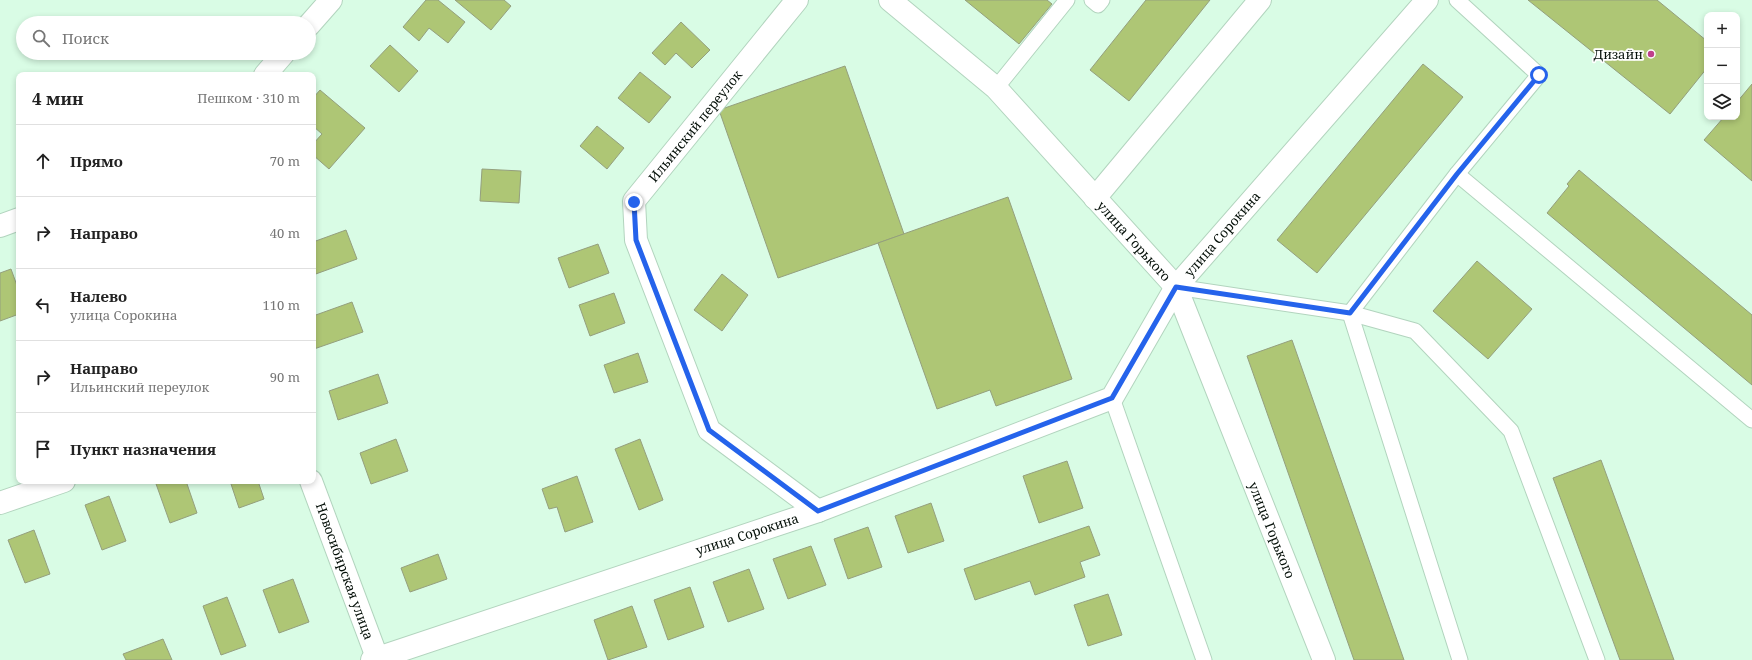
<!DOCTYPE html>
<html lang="ru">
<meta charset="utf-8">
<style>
:root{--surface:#fff;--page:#f6f6f6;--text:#222;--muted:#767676;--line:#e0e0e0}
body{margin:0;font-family:"Noto Serif",serif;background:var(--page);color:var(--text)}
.controls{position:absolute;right:12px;top:12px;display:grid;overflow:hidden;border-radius:8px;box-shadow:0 2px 6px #0003}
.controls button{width:36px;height:36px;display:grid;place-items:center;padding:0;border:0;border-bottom:1px solid var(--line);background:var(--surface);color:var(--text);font:20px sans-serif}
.stop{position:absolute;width:12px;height:12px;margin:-9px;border:3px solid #2563eb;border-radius:50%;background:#fff}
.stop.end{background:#2563eb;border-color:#fff;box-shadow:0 1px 4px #0008}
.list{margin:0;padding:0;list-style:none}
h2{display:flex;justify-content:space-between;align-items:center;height:52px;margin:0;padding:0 16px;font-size:17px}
h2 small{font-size:13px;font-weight:400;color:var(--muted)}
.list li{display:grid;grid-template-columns:26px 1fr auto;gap:12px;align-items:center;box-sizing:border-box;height:72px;padding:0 16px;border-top:1px solid var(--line)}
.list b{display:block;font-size:15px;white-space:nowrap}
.list p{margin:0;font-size:13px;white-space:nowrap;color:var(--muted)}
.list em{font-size:13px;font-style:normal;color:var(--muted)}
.icon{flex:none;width:22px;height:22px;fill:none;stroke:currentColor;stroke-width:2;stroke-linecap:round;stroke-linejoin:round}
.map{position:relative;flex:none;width:1752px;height:660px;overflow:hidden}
.search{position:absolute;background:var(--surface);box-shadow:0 2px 6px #0003;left:16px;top:16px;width:300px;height:44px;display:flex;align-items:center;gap:10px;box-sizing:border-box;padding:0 14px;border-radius:22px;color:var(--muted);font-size:15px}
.panel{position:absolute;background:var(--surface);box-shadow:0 2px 6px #0003;left:16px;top:72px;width:300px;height:412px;border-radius:8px}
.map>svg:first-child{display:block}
.building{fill:#aec675;stroke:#949f7e}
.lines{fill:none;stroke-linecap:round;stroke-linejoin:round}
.lane-casing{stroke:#b2d4be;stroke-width:17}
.street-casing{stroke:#b2d4be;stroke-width:24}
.lane{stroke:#fff;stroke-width:15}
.street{stroke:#fff;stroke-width:22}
.route{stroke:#2563eb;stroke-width:5}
.poi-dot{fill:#bf408c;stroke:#fff;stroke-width:1.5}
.labels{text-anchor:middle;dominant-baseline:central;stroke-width:3.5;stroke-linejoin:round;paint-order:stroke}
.poi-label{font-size:13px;fill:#040f08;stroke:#fff;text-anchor:end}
.street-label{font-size:13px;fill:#040f08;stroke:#fff}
</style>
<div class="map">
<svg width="1752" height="660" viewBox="0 0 1752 660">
<rect width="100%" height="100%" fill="#d9fce5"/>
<!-- building -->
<g class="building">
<path d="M426 0H438L465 22 448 43 429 28 419 41 403 27Z"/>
<path d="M455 0H504L511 6 491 30Z"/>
<path d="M965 0H1047L1052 4 1019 44Z"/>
<path d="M1146 0H1210L1129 101 1090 70Z"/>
<path d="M1528 0H1657L1707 41V68L1670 114Z"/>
<path d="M681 22 710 50 692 68 676 53 665 65 652 53Z"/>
<path d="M390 45 418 71 399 92 370 66Z"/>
<path d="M1423 64 1463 97 1317 273 1277 240Z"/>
<path d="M845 66 904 234 778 278 719 110Z"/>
<path d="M640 72 671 97 649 123 618 98Z"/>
<path d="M1752 84V181L1704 140 1724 117H1737V102Z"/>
<path d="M320 90 365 128 329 169 313 155V144L322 134 313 126V98Z"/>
<path d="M597 126 624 148 607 169 580 146Z"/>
<path d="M482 169 521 171 519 203 480 201Z"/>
<path d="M1579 170 1752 315V385L1547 213 1569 186 1567 184Z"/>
<path d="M1008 197 1072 379 996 406 990 390 937 409 878 243Z"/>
<path d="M346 230 357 259 313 275V242Z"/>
<path d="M598 244 609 273 569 288 558 258Z"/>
<path d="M1477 261 1532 309 1488 359 1433 311Z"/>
<path d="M11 269 19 291V314L0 321V273Z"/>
<path d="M722 274 748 295 722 331 694 310Z"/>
<path d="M614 293 625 323 590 336 579 305Z"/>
<path d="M352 302 363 332 314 349 313 316Z"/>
<path d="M1292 340 1404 660H1354L1247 356Z"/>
<path d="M638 353 648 382 614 393 604 365Z"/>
<path d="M378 374 388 403 338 420 329 391Z"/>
<path d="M396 439 408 471 371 484 360 453Z"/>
<path d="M640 439 663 500 639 510 615 449Z"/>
<path d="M1601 460 1674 660H1620L1553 478Z"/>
<path d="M1067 461 1083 508 1039 523 1023 476Z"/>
<path d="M577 476 593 522 565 532 557 507 549 509 542 489Z"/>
<path d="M155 481H186L197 513 170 523Z"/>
<path d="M230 481H258L264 499 239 508Z"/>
<path d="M109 496 126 541 102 550 85 505Z"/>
<path d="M931 503 944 541 908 553 895 516Z"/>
<path d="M1089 526 1100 555 1080 562 1085 577 1035 595 1030 581 975 600 964 569Z"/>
<path d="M868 527 882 567 848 579 834 539Z"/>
<path d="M34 530 50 574 25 583 8 540Z"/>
<path d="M811 546 826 585 788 599 773 559Z"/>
<path d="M438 554 447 579 410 592 401 568Z"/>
<path d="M749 569 764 609 728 622 713 582Z"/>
<path d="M293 579 309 622 279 633 263 590Z"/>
<path d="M690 587 704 627 668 640 654 600Z"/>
<path d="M1108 594 1122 635 1088 646 1074 605Z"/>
<path d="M227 597 246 646 221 655 203 606Z"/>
<path d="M632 606 647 647 608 660 594 620Z"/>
<path d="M163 639 172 660H126L123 654Z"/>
</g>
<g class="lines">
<!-- lane casing -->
<g class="lane-casing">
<g id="lane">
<path d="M1092 0 1098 5 1102 0"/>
<path d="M1457 0 1539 75 1457 174 1350 313 1460 660"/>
<path d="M996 88 1067 0"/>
<path d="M1457 174 1752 420"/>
<path d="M1176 287 1350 313 1415 331 1511 431 1597 660"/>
<path d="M1112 398 1204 660"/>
</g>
</g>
<!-- street casing -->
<g class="street-casing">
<g id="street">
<path d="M797 0 634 201 636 240 709 430 818 511"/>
<path d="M890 0 996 88 1176 287 1324 660"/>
<path d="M309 25 331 0"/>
<path d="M265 75 284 53"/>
<path d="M1095 198 1260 0"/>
<path d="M0 226 19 219"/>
<path d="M311 481 378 660"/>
<path d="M0 503 64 481"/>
<path d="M372 660 818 511 1112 398 1176 287 1427 0"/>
</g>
</g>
<!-- lane -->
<use href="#lane" class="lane"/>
<!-- street -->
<use href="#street" class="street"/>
</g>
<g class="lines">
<!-- route -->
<path class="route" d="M634 202 636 240 709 430 818 511 1112 398 1176 287 1350 313 1457 174 1539 75"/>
</g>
<!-- markers -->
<circle class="poi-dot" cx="1651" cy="54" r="4"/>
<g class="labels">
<!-- poi labels -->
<g class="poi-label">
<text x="1643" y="54">Дизайн</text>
</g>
<!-- street labels -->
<g class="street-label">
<text transform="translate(695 126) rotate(-51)">Ильинский переулок</text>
<text transform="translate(1222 234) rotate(-49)">улица Сорокина</text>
<text transform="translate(1134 241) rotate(48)">улица Горького</text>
<text transform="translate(1272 530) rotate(68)">улица Горького</text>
<text transform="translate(747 534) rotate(-18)">улица Сорокина</text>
<text transform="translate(345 571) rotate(70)">Новосибирская улица</text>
</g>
</g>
</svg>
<div class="controls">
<button>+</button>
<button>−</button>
<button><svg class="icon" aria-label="layers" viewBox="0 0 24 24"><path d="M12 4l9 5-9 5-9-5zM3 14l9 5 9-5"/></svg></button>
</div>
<div class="stop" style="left:1539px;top:75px"></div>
<div class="stop end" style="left:634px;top:202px"></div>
<div class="search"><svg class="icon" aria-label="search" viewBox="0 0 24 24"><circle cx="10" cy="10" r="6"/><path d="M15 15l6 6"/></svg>Поиск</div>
<section class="panel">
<h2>4 мин<small>Пешком · 310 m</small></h2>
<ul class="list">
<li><svg class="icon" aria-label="ahead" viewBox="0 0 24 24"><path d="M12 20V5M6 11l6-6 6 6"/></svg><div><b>Прямо</b></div><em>70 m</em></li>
<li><svg class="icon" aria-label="right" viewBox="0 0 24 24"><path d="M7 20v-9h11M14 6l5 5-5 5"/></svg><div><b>Направо</b></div><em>40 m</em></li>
<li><svg class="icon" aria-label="left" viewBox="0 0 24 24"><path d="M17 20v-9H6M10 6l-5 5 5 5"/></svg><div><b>Налево</b><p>улица Сорокина</p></div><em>110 m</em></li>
<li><svg class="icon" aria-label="right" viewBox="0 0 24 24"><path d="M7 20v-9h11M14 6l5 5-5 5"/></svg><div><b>Направо</b><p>Ильинский переулок</p></div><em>90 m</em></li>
<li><svg class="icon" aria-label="arrive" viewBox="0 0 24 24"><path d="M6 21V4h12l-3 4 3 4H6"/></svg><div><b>Пункт назначения</b></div></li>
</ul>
</section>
</div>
